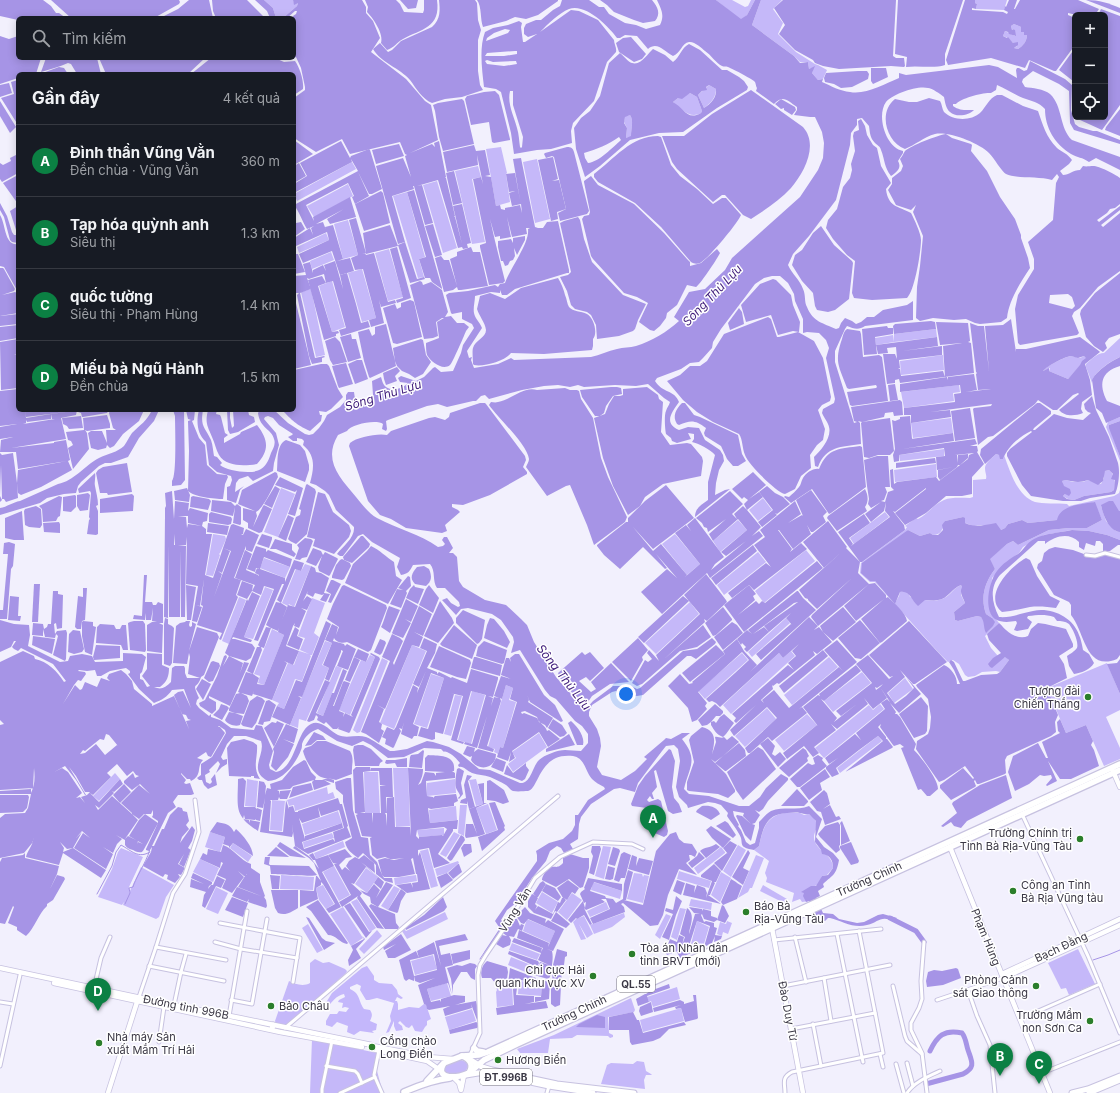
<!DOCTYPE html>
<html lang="vi">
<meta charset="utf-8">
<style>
:root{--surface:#171b24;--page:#242831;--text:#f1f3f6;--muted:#9ea1a6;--line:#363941;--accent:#0b8043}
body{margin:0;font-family:Inter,sans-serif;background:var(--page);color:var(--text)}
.controls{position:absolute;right:12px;top:12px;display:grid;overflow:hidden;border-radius:6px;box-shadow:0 2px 10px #0003}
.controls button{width:36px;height:36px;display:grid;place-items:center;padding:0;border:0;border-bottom:1px solid var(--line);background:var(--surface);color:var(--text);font:20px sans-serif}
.you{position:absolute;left:626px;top:694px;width:14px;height:14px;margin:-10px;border:3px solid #fff;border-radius:50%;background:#1a73e8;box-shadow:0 0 0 6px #1a73e833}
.badge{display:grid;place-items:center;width:26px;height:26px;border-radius:50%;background:var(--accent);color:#fff;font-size:13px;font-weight:700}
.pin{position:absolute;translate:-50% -33px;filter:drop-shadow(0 1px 2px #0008)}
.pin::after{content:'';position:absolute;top:21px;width:14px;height:12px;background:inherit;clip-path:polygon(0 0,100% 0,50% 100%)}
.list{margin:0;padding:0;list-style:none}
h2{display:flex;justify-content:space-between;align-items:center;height:52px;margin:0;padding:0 16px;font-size:17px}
h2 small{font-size:13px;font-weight:400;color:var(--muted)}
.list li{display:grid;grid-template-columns:26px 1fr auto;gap:12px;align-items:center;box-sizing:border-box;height:72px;padding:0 16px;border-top:1px solid var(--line)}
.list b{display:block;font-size:15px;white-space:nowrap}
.list p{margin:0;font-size:13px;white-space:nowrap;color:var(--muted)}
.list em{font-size:13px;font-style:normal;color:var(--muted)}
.icon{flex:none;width:22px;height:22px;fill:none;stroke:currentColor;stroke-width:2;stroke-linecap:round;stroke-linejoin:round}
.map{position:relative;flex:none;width:1120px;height:1093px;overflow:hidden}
.search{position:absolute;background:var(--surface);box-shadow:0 2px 10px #0003;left:16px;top:16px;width:280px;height:44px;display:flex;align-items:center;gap:10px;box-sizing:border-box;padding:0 14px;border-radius:6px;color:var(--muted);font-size:15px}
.panel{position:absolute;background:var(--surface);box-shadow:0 2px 10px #0003;left:16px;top:72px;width:280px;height:340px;border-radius:6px}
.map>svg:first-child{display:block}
.green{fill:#c5b8f9;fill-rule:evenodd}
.forest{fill:#c4b7fb}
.water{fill:#a694e6;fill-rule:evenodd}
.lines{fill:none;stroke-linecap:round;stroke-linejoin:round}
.stream{stroke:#a694e6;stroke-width:1}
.river{stroke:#a694e6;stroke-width:5}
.street-casing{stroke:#c7c2e0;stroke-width:5}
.secondary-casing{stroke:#c7c2e0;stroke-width:6}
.primary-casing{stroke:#c7c2e0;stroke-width:7}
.highway-casing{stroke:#c7c2e0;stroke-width:8}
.street{stroke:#fff;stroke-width:3}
.secondary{stroke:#fff;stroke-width:4.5}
.primary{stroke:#fff;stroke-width:5}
.highway{stroke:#fff;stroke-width:5.5}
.poi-dot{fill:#2b7e2b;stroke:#fff;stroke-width:1.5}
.labels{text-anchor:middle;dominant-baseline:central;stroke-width:3;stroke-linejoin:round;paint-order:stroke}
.shield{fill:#fff;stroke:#75737c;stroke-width:1}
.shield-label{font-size:10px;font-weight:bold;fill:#3a3744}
.poi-label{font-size:11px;fill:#3a3744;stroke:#fff;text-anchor:start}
.street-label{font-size:11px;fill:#3a3744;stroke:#fff}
.water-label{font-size:12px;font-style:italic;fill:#3f1c7b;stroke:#fff}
</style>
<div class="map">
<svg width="1120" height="1093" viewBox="0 0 1120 1093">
<rect width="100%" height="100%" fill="#f2f0fd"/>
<!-- green -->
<g class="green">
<path d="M264 0H293L294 3H298L297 6 283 18H276L273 8Z"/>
<path d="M716 0H732L745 7 748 6 751 0H755L747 15 739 22 737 17Z"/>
<path d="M761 0H782L773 9 783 23 778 34 796 52 815 64 818 65 827 70 823 79 818 80 812 73 813 68 809 69 808 62H800L794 56 752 25Z"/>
<path d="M975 0H1007L1004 10 976 9 977 4 975 3Z"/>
<path d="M1014 24 1021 27V32H1024L1027 35C1027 41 1023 46 1018 49L1014 48 1017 46 1015 43H1013L1008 38 1003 36 1005 31 1015 36V30L1014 29 1012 30 1011 26Z"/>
<path d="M709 85 716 89C716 97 711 103 704 108L698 95Z"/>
<path d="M690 93 697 97 702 111 701 113C690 119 682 110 673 102L678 98Z"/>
<path d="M630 115C634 121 631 129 631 137L626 138 627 128 624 122 625 116Z"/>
<path d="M501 147 507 173 506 174 510 202 496 206 486 149Z"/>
<path d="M537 159 550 219 535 223 523 162Z"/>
<path d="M352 162 356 169 297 201 294 194Z"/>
<path d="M478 166 481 177 472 179 485 242 472 244 455 171Z"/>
<path d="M437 181 457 248 443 253 423 185Z"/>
<path d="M348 184 353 196 314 217 307 206Z"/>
<path d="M407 192 425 257 419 259 424 277 418 278 393 196Z"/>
<path d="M348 220 358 255 343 259 334 224Z"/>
<path d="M326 233 329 240 299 253 297 247Z"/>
<path d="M389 249 403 297 388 301 375 253Z"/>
<path d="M331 252 334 260 312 269 310 261Z"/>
<path d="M362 269 376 318 362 322 348 273Z"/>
<path d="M332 281 345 327 332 332 319 286Z"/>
<path d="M311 289 325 355 316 357 301 292Z"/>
<path d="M936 329 937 337 894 342V334Z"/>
<path d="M893 335 894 342 876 345 875 338Z"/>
<path d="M1120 338V357C1111 361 1093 372 1092 383L1086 367V364C1092 359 1097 353 1104 353Z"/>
<path d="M943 355 944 370 901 375 900 361Z"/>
<path d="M1071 356 1080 358 1084 356 1087 358 1068 379 1049 371 1050 368 1043 371C1046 366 1065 357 1071 356Z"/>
<path d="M959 385 960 392 953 393 954 401 904 408 901 392Z"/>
<path d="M1120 417V421L1109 425 1120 457V461L1106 427 1108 422Z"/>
<path d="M951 418 953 433 913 438 911 423Z"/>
<path d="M944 449V456L900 461 899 455Z"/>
<path d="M996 454 999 455 1003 459 1004 455C1010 471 1017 496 1035 502 1042 504 1058 503 1067 504L1069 506 1114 496 1119 493 1120 490V511L1119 512 1117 509 1101 506 1106 521 1116 531 1120 532V540L1107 535 1089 531 1072 530 1044 535 1023 547 1019 553 1011 559 992 578 990 612 999 623 985 636 991 648 998 656 993 659 1006 657 1009 660 1000 672 996 671 982 672 975 676 968 677 965 675 959 664 953 660 948 662 938 652 875 582H870L860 573 861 563 905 530 907 527 905 526 916 518 918 519C928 514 934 504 944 500 951 497 962 498 970 498L973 497V480L986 479C987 475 985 473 985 468 985 463 992 458 996 454ZM1094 502 1102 520 1087 528H1069L1049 530 1018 545 1013 541 1007 544 989 559 995 569C985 582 980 597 986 614L992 618 985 625 984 620 981 617 977 616 958 621 955 620 954 612 965 603 961 595 962 587 961 585C954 588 951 594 946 597 936 604 921 599 910 597L909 594 904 591 900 592 899 596 895 603 875 581H870L908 530 920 536 930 533 933 535C941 535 943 529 945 521L963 517 965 523 974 526 981 525 1001 530 1005 528 1008 524 1022 520 1028 523 1057 520Z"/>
<path d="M936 464 937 477 895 482 894 470Z"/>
<path d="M1109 470C1115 475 1116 483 1114 490L1111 492 1084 496 1074 500 1068 499 1063 496 1065 494 1062 481 1066 480 1073 482H1083L1088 480 1101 484 1104 478 1103 474 1105 471Z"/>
<path d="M281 488 295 494 278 537 264 532Z"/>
<path d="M763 498 772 510 758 521 749 510Z"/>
<path d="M885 512 889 517 854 544 850 538Z"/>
<path d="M738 520 747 530 720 552 713 541Z"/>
<path d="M213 534 225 536 226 539 220 553 219 554 220 555 213 576 206 575Z"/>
<path d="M675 534 700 564 687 575 662 544Z"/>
<path d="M806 550 815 561 764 603 755 591Z"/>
<path d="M758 552 766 562 724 595 717 585Z"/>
<path d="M264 558 290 567 285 578 260 568Z"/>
<path d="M305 564 311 566 294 607 289 604 288 606 282 603 296 569 301 571Z"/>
<path d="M265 587 273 590 253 639 244 637Z"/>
<path d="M239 597 246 600 229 644 222 641Z"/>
<path d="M312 598 325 603 311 641 314 633 319 637 312 655H310L311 656 302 681 295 679 284 709 277 706 279 703 272 700 288 663 294 665 299 651 309 654 300 650 305 638 298 636Z"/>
<path d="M690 602 699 614 656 654 645 643Z"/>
<path d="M786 618 790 623 752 657 748 652Z"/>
<path d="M272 629 284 635 264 685 258 683 260 676 254 674Z"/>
<path d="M325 641 332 643 322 665 329 668 306 721 299 719 298 728 290 725Z"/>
<path d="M412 645 426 651 394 729 380 723Z"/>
<path d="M791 651 795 656 731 714 723 705 779 653 783 658Z"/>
<path d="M742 653 748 660 705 699 698 691Z"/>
<path d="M370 655 375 657 350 715 339 710 361 660 366 662Z"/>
<path d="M829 657 838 667 792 705 784 695Z"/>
<path d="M382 658 388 661 360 732 357 733 353 730Z"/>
<path d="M1107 663 1120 694V710L1106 717 1120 748V759L1104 766 1086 725 1066 733 1047 688Z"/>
<path d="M336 666 342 668 323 716 317 713Z"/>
<path d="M862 672 871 683 833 712 824 701Z"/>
<path d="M431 674 444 678 427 728 414 724Z"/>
<path d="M905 678 913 689 894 703 888 693Z"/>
<path d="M506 685 513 688 509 700 516 702 503 748 500 747 498 754 494 752 495 749 488 747Z"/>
<path d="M472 691 485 695 471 744 458 740Z"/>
<path d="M455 695 462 696 451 736 444 734Z"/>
<path d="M880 704 884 709 824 758 815 748 869 705 873 710Z"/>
<path d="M767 708 776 719 745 747 735 736Z"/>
<path d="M807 714 817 725 784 751 775 740Z"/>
<path d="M539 733 547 747 513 772 508 764 516 758 512 752Z"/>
<path d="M878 736 882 741 840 773 837 768Z"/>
<path d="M393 768H408L410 826 396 827Z"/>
<path d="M364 772H378L380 813H365Z"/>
<path d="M115 773 120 779 99 801 93 796Z"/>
<path d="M247 779 258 781 256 807 245 806Z"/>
<path d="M455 779 456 793 427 796V783Z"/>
<path d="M476 779 483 804 476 806 469 780Z"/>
<path d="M327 787 328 794 333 792 335 798 295 811 294 805 289 806 287 800Z"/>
<path d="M272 800 285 801 282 831 270 830Z"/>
<path d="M488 804 497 830 486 834 476 808Z"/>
<path d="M460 805H467L464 836 458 833Z"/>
<path d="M456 806 457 820 430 823 429 810Z"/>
<path d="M338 811 342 823 305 835 302 824Z"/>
<path d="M784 813H800L804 815 809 814C826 827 810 830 815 842 820 853 833 855 833 868L827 875 822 876 819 884 815 886 809 901 802 902 800 899 792 902 794 893 766 882 767 878 765 873 769 861 754 850 759 846C763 829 765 817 784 813Z"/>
<path d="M444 828V835L419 837 417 830Z"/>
<path d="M210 832 225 837 220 852 205 847Z"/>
<path d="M454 832 460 835 446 857 440 854Z"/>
<path d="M332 833 334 838 304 848 303 842Z"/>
<path d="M343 841 345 847 316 859 314 853Z"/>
<path d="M233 843 252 856 248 862 230 848Z"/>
<path d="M738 845 746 850 731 877 723 871Z"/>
<path d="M603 846 611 847 604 879 595 876Z"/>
<path d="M721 847 725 852V853L698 874 694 868Z"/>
<path d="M121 848 143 857 129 887V893L141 867 174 885 166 897 159 917 156 919 123 905 124 902 122 905 98 897 112 869 118 852Z"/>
<path d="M428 849 438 886 431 888 420 851Z"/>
<path d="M756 855 764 858 752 888H750L748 892 738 898Z"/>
<path d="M200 859 219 868 213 882 193 872Z"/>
<path d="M458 861 459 863 447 873 437 876 435 869Z"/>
<path d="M334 866 350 895 339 901 323 872Z"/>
<path d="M366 868 378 877 367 893 355 884Z"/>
<path d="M679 871 711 881 709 888 677 879Z"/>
<path d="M721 872 731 878 720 902 711 895Z"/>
<path d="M634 873 642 874 643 877 644 875 649 876 643 903 627 899Z"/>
<path d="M281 875 314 877 313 890 280 889Z"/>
<path d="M416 875 417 881 395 885 394 878Z"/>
<path d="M593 882 622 891 620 899 591 890Z"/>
<path d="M323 885 334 904 326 909 319 900 316 888Z"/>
<path d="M763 885 787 899 784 903 760 891Z"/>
<path d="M394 886 400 889 388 910 381 906Z"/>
<path d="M216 887 228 893 218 914 206 909Z"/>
<path d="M542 892 558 902 552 913 536 903Z"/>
<path d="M572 893 582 900 567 920 558 912Z"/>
<path d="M357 899 376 928 370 932 351 902Z"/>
<path d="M691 899 712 903 711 910 689 906Z"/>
<path d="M606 902 609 909 590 917 587 911Z"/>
<path d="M343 907 363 938 351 946 330 914Z"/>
<path d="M680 908 686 909 677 940 671 937Z"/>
<path d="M445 912 448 919 407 939 402 931 404 929 406 931Z"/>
<path d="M624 913 625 917 612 927 594 934 590 925Z"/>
<path d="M666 914 671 916 660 939 655 935Z"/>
<path d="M584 916 593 934 587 938 579 924 586 939 581 940 573 922 576 919Z"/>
<path d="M527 919 555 931 550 943 523 931Z"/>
<path d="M697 921 709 927 703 947 701 948 691 944Z"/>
<path d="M727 921 732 923 728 934 723 932 722 936 717 934 720 922 726 924Z"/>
<path d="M308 924 323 950 317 953 302 928Z"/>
<path d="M377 930 382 936 364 954 359 949Z"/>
<path d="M512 943 540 954 537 960 509 950Z"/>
<path d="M1078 949 1095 984 1069 995 1066 988 1061 989 1048 963Z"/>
<path d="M433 955 437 969 415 975 411 961Z"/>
<path d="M511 957 536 967 533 975 508 965Z"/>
<path d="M315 959 323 963 329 962 345 969 347 971 346 973 286 1026 276 1024 275 1021 289 981C295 984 303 987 310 983V963Z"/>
<path d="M519 981 542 983 541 996 518 994Z"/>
<path d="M447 983 451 996 431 1001 427 989Z"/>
<path d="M512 985 513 1005 497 1007 496 992 497 990 496 987Z"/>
<path d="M677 987 680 999 653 1007 651 1001 649 1002 647 997Z"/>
<path d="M631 998 635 1010 634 1012 608 1017 609 1033 613 1035V1037L610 1038 608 1036 577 1035 572 1038 550 1039 548 1053H520L517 1049 554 1035Z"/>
<path d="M681 1008 684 1021 643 1032 640 1020Z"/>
<path d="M472 1009 476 1021 449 1030 445 1017Z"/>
<path d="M312 1039 377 1053 375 1060 378 1061 377 1071 383 1093H310Z"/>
<path d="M461 1060 466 1062 468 1066 465 1073 451 1076 446 1073 444 1070 446 1064Z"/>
<path d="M637 1061 644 1062 646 1071 651 1074 652 1075H646L644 1080 645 1089 601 1084 607 1065 611 1063 633 1064Z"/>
</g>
<!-- forest -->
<path class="forest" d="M367 966 374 976V980L379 983 392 984 397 990 398 994 403 998 401 999 397 997 395 1001H397L398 1004V1010L409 1007 419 1008 424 1004 426 1005 431 1019 427 1021V1025L425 1027 422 1032 415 1031 412 1025 409 1028 406 1027 400 1021 398 1023 402 1026 403 1030 396 1031 394 1026V1021L389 1032 386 1033 391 1021 390 1016 394 1003 377 998 369 1000H366L360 990 361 986 357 984 350 987V989C361 994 358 1001 364 1009L370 1010C373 1015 372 1016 370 1021L377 1024 376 1030 372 1031 374 1033 360 1031 354 1035 347 1032 348 1026 337 1022 332 1027 326 1025V1021L330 1014H337L339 1011 346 1012 349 1008 345 1007 342 1008 343 1003 338 1002 339 1000 345 997 344 994C337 995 330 1003 327 1009H325L327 1001 332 993 362 968Z"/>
<!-- water -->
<g class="water">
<path d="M0 0H43L51 6 56 13H59L66 18H18V20L0 16Z"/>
<path d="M51 0H179L180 2 179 4 154 18H71Z"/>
<path d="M189 0H209L213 18H160L178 9Z"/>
<path d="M212 0H247L265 18H216L213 11Z"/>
<path d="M255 0H264L273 8 276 18H270L267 11Z"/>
<path d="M293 0H362L366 7V13L373 21 380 38 371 52 406 79 425 101 431 105 438 140 410 153 432 144 435 147 434 143 439 141 446 177 445 178H446L455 216 454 217H455L462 244 453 206 462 204 471 243 467 244 468 248 463 249 462 247 458 248 438 180 417 186 422 185 433 223 425 225 414 186H413L414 189 392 196 405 242 398 244 376 166 403 158 411 177 405 156 407 155 405 154 400 142 350 154 342 139 316 152 294 138V98L305 90V87L301 68 296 57 294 58 293 16 296 14 297 11H295L287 18H283L297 6 298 3 294 5Z"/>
<path d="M365 0H396L400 4 404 12 423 13 424 10V0H437C441 28 421 29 403 39 397 42 394 48 387 50L381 43C384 34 373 18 367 12L368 7Z"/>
<path d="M400 0H418L416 8 408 9Z"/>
<path d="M439 0H475L477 3 478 20 481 30 478 40V71L480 85 483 90 462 97 445 99 432 103C422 99 416 88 410 80 400 68 381 63 373 49L380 43 388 52 392 50 401 41 432 27C441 19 440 10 439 0Z"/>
<path d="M477 0H558V1L538 15 526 19 515 17 506 21 483 27C480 19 482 7 477 0Z"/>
<path d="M562 0H589L599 7H604L609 14 625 23 636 25 646 29 660 25C665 15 661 9 657 0H716L741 19 747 15 755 0H761L752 25 794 56 800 63 808 62 809 69 815 66 812 73 818 80 823 79 822 82C831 86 840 91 850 92 866 95 884 84 899 78V73L906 75 989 65 998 67 1017 78 1016 70 1017 68H1019L1024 71 1027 70 1030 61 1065 79 1072 85 1071 110 1075 124 1079 127 1093 131H1097L1120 140V144L1074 130 1070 123 1069 91 1059 84 1033 71 1023 79 1022 82 1025 87C1032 88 1044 89 1050 94 1063 106 1059 128 1072 140L1120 157V170L1096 158 1089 162C1082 157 1078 158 1071 154 1055 144 1045 128 1045 109 1039 102 1031 101 1023 98 1014 94 1006 89 997 85L996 90 991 93C984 92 961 98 956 104H953V106C960 111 966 110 974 110 970 115 956 118 950 112 946 109 945 102 944 97 940 94 932 88 928 88 918 85 892 94 886 102 876 116 886 148 903 151V153L898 161C902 168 897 172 891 176 884 167 885 160 881 150 880 146 878 146 875 143 870 138 870 133 869 126L862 118 857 119V125L851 133 850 145 836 200 809 236 793 254 788 265C792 274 800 280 803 289 806 295 804 302 807 307 813 322 823 323 836 329L839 328 841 323 845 318 852 321 856 324 861 322 867 317H874L883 310 907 305 913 301V320L865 326C859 330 854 329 847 326L845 329 835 351V362L854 423 857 422 854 421 851 407 900 400 902 402 903 415 894 416 893 412 885 413 884 417 862 422 890 418 894 451 890 455H878L869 458 864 457 861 423 862 422 858 421 860 423 861 444C841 447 826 446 818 467L815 466 814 457C821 451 832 437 829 427 829 424 823 416 822 413L823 409 834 403 835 399 826 358 829 348 826 340 819 333 807 332 803 333V319L795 301 794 294 788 283 780 276H772L764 278 755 284 721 329 713 342 712 348 703 358 699 362 690 363 681 369 657 378 655 381C662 393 675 390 679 402 672 412 663 423 679 430L688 427 699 428 705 440 720 450 723 455 724 461 719 470 716 483 715 495 725 490 730 489 695 517C695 508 701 505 708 500V482L715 455C711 450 698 443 692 442L694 439V434L688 433 691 439 677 443 672 441 671 438 666 434C665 429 664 415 666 411 667 407 669 406 670 402L664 398 648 384 636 386 615 385 584 387 578 385 570 387 558 385 544 386 522 390 489 399 485 395 481 396 476 401H473L447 407 438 404 427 406 388 420 386 421 387 429 386 431 382 429 383 424C377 419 351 424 347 431L338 435C323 460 339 477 356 497 362 504 368 513 377 518 397 529 420 534 438 547L443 546 445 544 442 540 444 537H447L453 548 449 553H453L457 557 459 581 463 587 485 600 506 605 521 619 527 625 534 642 556 677 584 709H586L593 701 613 686H631L637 689 640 688 683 651 697 649 712 638 716 642 715 644 696 659 691 656H687L643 695 637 696 623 694 616 691 612 692 592 705 589 712V716L597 729 600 738 601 746 597 767 602 775 621 780 635 771 647 759 644 757 664 740 666 738 671 739 682 733H690L682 739C699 760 689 767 684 789L689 794 709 796 739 806H749L760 797 766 788 781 774 788 778V780L768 801 763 809 759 812 755 810 760 815 755 823 752 824 755 825 751 841 745 835 736 816 737 815 742 816 751 824 743 816 744 813 733 811 734 816 739 825 738 826 741 830 746 842 750 845 755 843 759 828V822C763 818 767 813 771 811 783 806 797 811 809 806L822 819 816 837 824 847 833 853 839 860C836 875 834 874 823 884L824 887 818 891 820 896 816 898 823 913 833 914 839 919 857 923 864 922 878 915 883 914 897 918 894 921C880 915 879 922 867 925 854 929 842 921 830 918H828L825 921 816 920 814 922 813 920 814 918 809 901 806 902 803 896 804 893 801 892 811 886H816L822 876 828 875 833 868C833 860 830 855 822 854L821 850 815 842 816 821 809 814C805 815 803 813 800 813 796 812 791 813 787 813 766 814 763 828 759 846L754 850C751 849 747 849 744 847 741 845 742 842 741 838 739 832 731 822 727 816L728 813 721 805 715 803 708 802 688 808 687 805 679 797 676 787 680 761 678 749 674 745 666 746 662 751 638 783 635 792 620 788 614 789 591 804 581 817 579 824 578 839 570 844 573 849 564 853 561 848 557 846 550 851 546 861 532 878 516 903 507 910 501 920 505 924 483 956 484 952 498 931 499 927 495 921 497 918 537 861V855L536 851 549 843 563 839 572 831 575 825V815H578L588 800 605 789 604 787C600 785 595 782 592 779 585 771 585 758 573 756 539 752 539 789 528 791 524 791 518 792 513 791 510 790 509 787 506 785 501 782 495 779 490 777 484 775 478 775 472 773 467 771 464 766 459 767L458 765 460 763C457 759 452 754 447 752 440 750 446 754 441 749L424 748 404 757 388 758 371 745 363 741 352 746 337 741 318 729C311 731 304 737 302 744 302 746 302 748 301 750 296 763 283 781 268 781 247 770 266 755 261 741L246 736H234L227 744 221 757 223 760 227 759V764L222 767 216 773 220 764 218 761 209 770 210 772 205 775 206 782 210 784 212 782 211 779 215 774 217 785 208 789 204 785 202 780H199L197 778 201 775V764L212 757 226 733 225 730 219 726 218 727H220L225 733 211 757 208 756 206 752 197 758 203 760C196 767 203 775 191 781L190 779H187L182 774V773L181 774 186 780 184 783 186 784 190 783 194 794 191 795H178L173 802 176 807 168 813 152 846H154L162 829H164L170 815 178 807 182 808 183 811 187 812 189 821 186 825 189 829 182 837 180 843 192 826 195 830 192 841 188 848 191 850 184 867 179 864 184 854 178 864 185 868 181 875 178 874 180 877 175 883 167 879 168 875 165 874 163 877 161 876 143 866 151 852 152 847 149 851 146 850V849L158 823V821L152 817 153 815V810L151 814H144L139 819 132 814 138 820 125 839 128 836 138 841 137 844 138 842 143 844 129 836 139 820 145 814 158 823C155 828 144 851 142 852 138 853 135 851 133 850 129 849 127 848 125 845V840L116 835 122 839 117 844 113 853 103 847 113 854 106 869 74 848 83 833 90 838 82 831 76 838 82 832 73 848 67 849 60 842 64 848 63 852 73 848 106 870 101 878 63 853 59 865 26 857C27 851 34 844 33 838V842L24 853 0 858V818L5 814 25 813 28 808 31 794H0V791L31 789V793C35 785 35 777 34 768L33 788 0 790V725L4 724 0 720V662L23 651 34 656 35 659C47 661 58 672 64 682L66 681 53 664 21 648 18 651 14 649 12 647 16 641H14L11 647 0 652V620L14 624 29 625 30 635 28 646 60 662 68 661 70 656 82 654 92 656 95 662 123 661V653L142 654 146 657 142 672 140 674V679L143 680 147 687 150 686 142 676 147 669V653L162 654V665L169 668C169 676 167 682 160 687H154C161 690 165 688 171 682L172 668 175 666H184L185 668V673L187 678H200L188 674 190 657 189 653 187 664 173 663 176 626 180 623 185 622 186 621H190L189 625 190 627 192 626V622L196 624 189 651 197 627 217 633 219 637 204 675 201 677C197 691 191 680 199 698L197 700 196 704 199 708 209 716 211 714V717L220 720 231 728 254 730 256 725 262 726 273 751 269 765 270 769 276 772C296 768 296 731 311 724 321 719 330 731 338 735 347 739 357 734 366 737 374 740 382 747 390 751H394L407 749 427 741 433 742 449 747 461 754 479 769 490 770 520 783C531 784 532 767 539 760 544 755 558 750 565 750 570 750 575 751 581 751L588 743V734L582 726 575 721 556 699 550 696 545 690 520 650 511 653 514 642 513 637 501 620 492 614 468 608 461 609 456 615 442 600 447 598 451 603 458 607 460 606 459 602 445 588H437C432 581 436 571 430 564L413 565C410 571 408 574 401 575L397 567 400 558 372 542 363 534 358 536 343 556H340L337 554C343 546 355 538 354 527L336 510 329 495 325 491 316 485 310 483C314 468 316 456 303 445L304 441 302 439 297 438V441H293L288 437 292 435 293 434 279 425 273 418 268 416 265 417 264 419 276 433 279 445 274 463 273 471 253 481 248 476 239 479 236 483 235 492 244 486 240 490 236 503 227 500V487L230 486 232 480 231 476 217 472 209 465 206 442C197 434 196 421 199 410H203C200 427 205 427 211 440 213 446 213 451 214 456L217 457 222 463 220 465C227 471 253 475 261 469 267 465 269 459 271 453 273 449 276 444 274 439 272 429 260 429 258 413L260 410H274L288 423 305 434 309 435 313 434 319 428 324 421 327 415 340 407 346 400V395L348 392H354L355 399 359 402 372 399 373 395 372 381 381 377C382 380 383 385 386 387 393 392 403 388 408 383L400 382 398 378 401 376 416 381 424 377 433 368 435 367 441 372 453 371 461 353 463 345 474 328 472 324 462 319V312L452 314 451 313 446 295 449 293 468 291 495 285 498 287 500 284 505 283C510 268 530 243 528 229L530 228H526L527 234 512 237 507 217 511 237 500 239V236L495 237 490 219 495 241 491 242 495 241 505 281 503 283 489 285 480 247V245L486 243 473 179 481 177 483 184 477 155 478 165 447 172 443 152 474 145 476 151 485 150 490 175 485 176 491 177 496 206 500 205 501 209 505 210V208L520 205 522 213 521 204 512 206 509 193 515 191 509 192 506 174 515 173 520 200 513 159 521 158 535 227 538 228H543L547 222 558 221 569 270V273H567L515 289 507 295H502L500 290V293L491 292 475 296C475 301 473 308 474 313 475 319 480 322 482 328L467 351 469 358 472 357 471 360 474 368 498 364 511 358 514 360 591 357C600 355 608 351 617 349 623 347 630 348 636 346 652 341 667 332 679 321L674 317 689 292 705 289 725 270 732 258 800 197 818 170 823 158 824 143 822 132 815 117H810L794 115 797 110V107C788 101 783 94 774 104L756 91 757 88C756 87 756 84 755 82 754 80 733 69 728 67 726 66 724 67 722 66 716 63 711 55 705 51 702 48 694 41 689 42 682 43 680 54 673 56 664 51 657 41 648 49L637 36 625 35 620 38H617C609 27 586 3 569 9 559 13 548 24 540 32L571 10 579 11 598 20 614 40C614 44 617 48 616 52L607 62 594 101 573 123 571 131 572 143 551 149 537 150 514 154 511 133 501 92 496 89 484 87C482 70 479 48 485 32L493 28 508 25 519 21 522 23 521 27 523 42H525L537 34 528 37 524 34V28L526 24 536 20H541L553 10 560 6ZM505 29 510 30 508 33 486 41 487 38 494 33ZM515 51H517V54L504 56H485L487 53ZM487 60 493 62 516 61 517 64 504 66 487 64 485 61ZM510 91H513V105L523 137 522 147 521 148 520 147C519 141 519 134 517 128 514 116 507 104 510 91ZM126 668 130 671V673L128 674 139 689 154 703C162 700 167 697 172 690L184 689 191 708 183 691 178 692 174 695 182 714 186 715 188 719 191 720 186 721 189 729 174 696 152 706V704L134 689 132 681 126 674 121 670 109 674 107 678 110 681 101 678 97 687 85 682 82 689 80 690 75 685 63 704 74 685 78 680 81 681 86 674 85 672 78 671 79 670 87 671 95 670 97 676H101L110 671ZM106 734 109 735 118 746 117 745 105 755 96 744 85 753 80 754 83 750 85 751 100 739 104 740ZM117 764 127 776 133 771 136 775 139 776 135 778 133 773 124 781V783L132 790 140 784 150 794 147 798 150 794 139 785 121 803 132 813V814L112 796 98 810 95 805 99 808 114 793 112 791 114 792 123 784 120 779 99 802 90 793 93 795 111 777 107 773ZM65 766 76 780 85 795H86L69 767 76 776 85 792H90L87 795 81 797 85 803 80 797 76 798 82 793 68 772 62 768 54 772Z"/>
<path d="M600 0H652C658 7 661 14 655 21L643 23 634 20 614 12 607 5Z"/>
<path d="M783 0H896L893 56 896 58H904L905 66 904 67 891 66 839 69 823 66 815 63 813 60 795 50 779 34 785 25 774 8Z"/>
<path d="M898 0H963L945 54V65C933 69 919 65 906 67L907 57 895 54Z"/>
<path d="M965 0H975V3L977 4 976 9 972 8V10L1003 12 1007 14 1008 12 1004 10 1005 6 1006 7 1009 0H1017L1014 9H1015L1020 0H1078L1099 9 1095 15 1090 13 1088 14 1090 15H1077L1068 13V15L1075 18V45L1056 71H1054L1029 60 1025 68 991 58 948 65 946 60ZM1014 24 1021 27V32H1024V35H1027C1027 41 1023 46 1018 49L1014 48 1018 45V42L1013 43 1008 37 1007 38 1003 36 1005 31 1008 32 1009 34 1016 36 1015 30 1014 29 1012 30 1011 26Z"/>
<path d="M1086 0C1100 0 1108 3 1120 8V13Z"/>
<path d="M1101 9 1120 16V105L1102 130 1080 120 1079 117H1105V15H1098Z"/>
<path d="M0 36 9 39 18 36V58H41L36 74H18V78L0 84Z"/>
<path d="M631 37 646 54 642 59 634 62 619 52 616 43 623 38Z"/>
<path d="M689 44 700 50 722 70H727L739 77 744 81 748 87 747 90 717 108 683 132 659 133 630 140 600 166 585 177 576 149 574 128 581 118 590 111 600 96 609 63 620 53C624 56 628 62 632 63 641 66 648 53 653 49L665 55 673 62C680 57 681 48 689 44ZM709 85 716 89C717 97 711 104 704 108L698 95 702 91 707 90 706 87ZM690 93 697 97 702 111 701 113C687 121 684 108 673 102L678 98 682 99ZM630 115C634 121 631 129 631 136L626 138 627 128 624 123 625 117ZM619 137 621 140C613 147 599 162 588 163L585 158 584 153C597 149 608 145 619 137Z"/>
<path d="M1075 48V90L1073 81 1059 70Z"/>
<path d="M46 58 54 60 56 58H97L101 74H77L71 64 68 63C59 67 50 69 41 72Z"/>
<path d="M99 58H205L188 74H106Z"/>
<path d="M211 58H275L284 62 295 61C300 68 304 81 303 89L294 95V74H191Z"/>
<path d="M59 67 64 68 68 74H40Z"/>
<path d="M871 68H886L888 77 873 84 871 81Z"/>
<path d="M858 71H867L869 74 868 79 852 87 841 88 834 84 825 82 824 78 826 73Z"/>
<path d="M18 80V125L1 98 14 94 11 82Z"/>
<path d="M9 83 12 93 0 97V85Z"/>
<path d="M751 90 803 127C819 145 804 173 791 188 780 200 765 210 751 219L743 215 725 195H722L713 202 677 169 672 162 662 136H684L712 114Z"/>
<path d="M495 91 499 95 510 139V140L494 143 492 142 489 122 471 125 465 99 467 96 484 92Z"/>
<path d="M997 95H1002L1023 106 1038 111C1043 125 1046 137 1057 148 1062 152 1068 154 1072 160L1069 164 1060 171 1063 175C1069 175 1073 170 1080 170L1083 166C1086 167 1090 166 1093 166 1099 166 1115 174 1120 178V204L1115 208 1110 209 1107 213 1097 220 1099 222 1120 206V210L1101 225 1103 227 1120 213V271L1098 287 1080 308 1074 312 1072 316 1079 333 1077 335 1020 345 1018 343 1015 309 1018 295 1034 269V259L1028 242 1053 220 1056 183 1059 177 1057 174 1052 180C1038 176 1016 179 1006 174 1002 172 994 158 989 153 979 143 949 131 935 134 924 137 915 145 905 149 886 142 878 112 895 99L909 102H917L929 98 940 101C942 104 942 109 944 112 953 121 971 121 980 113 986 107 989 98 997 95ZM1068 294 1072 297 1075 306 1072 309 1049 303 1050 295Z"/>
<path d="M462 99 464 101 474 144 443 151 439 137 435 111 433 105 438 103Z"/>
<path d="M781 99 795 107 796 110 792 115 784 110V108L781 109 775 104Z"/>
<path d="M0 101 16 127 10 133 0 116Z"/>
<path d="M1120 109V136L1105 130 1106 127Z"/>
<path d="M861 119 865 126 867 135 873 145 877 148 881 166 891 183 886 189C888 207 898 206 911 213 914 219 921 233 921 240 921 251 915 290 907 298L872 300 854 298 852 293 855 261 847 255 833 239 826 228 828 220 837 209 843 187 850 178 852 170 851 164 855 151 853 136 854 132 859 130 858 121Z"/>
<path d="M946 134 952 138 971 144 972 145 971 151 987 171 1000 197 1015 219 1021 235V238L1028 258 1030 268C1020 283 1009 300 1007 318L1001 322 980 324 975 323 966 319 954 320 933 318 920 321 916 318 917 287 920 266 923 236 913 212 916 205 911 210 896 205 888 190 892 184V178L901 171 903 166 900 159C902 157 903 154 905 151 910 146 938 135 946 134Z"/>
<path d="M658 136 661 137 671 165 680 176 697 189 713 204 722 198H726L741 215C738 223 708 259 700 263 697 264 694 264 691 262L661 227 635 203 598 182 594 177V174C614 159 631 136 658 136Z"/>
<path d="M294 140 313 154 294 165Z"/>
<path d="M341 141 350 158 351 156 369 149 370 150 382 189 372 194H369L358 172 369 196 355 204 352 197 354 196 348 183 306 205 314 221 313 217 350 197 356 217 330 224 327 219 344 209 316 224 323 222 326 230 325 227 333 225 343 259 337 261 350 258 354 271 340 275 332 251 303 263 299 254 329 240 327 232 296 246 294 238 310 228 313 235 311 228 314 226 307 229C302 221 300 213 294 205L358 171 351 159 352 162 294 193V184L307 176 300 163Z"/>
<path d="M399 144 404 156 376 164 372 150Z"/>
<path d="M567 147C571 147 573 148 574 152L589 211 587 214 560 221 558 213 566 209 554 157 552 156 546 158 544 154 545 153Z"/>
<path d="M18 154V173L2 182 0 179V163L3 165 11 161 10 158Z"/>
<path d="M553 157 558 179 552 181 559 180 566 209 557 212 558 219 551 221 538 160Z"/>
<path d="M299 163 306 176 294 183V166Z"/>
<path d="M454 171 462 203 453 205 446 173Z"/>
<path d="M18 175V204L3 183Z"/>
<path d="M591 176 598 185 634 204 664 233 687 259 690 262V266L701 263 717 249 720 253C719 256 700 285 696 287L687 285 677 305 667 313 666 318 660 326 654 331 650 330 639 322 648 303 637 297 624 293 593 259 591 256 582 219 584 216 589 215 590 212 584 182V181Z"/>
<path d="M414 190 442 288V289L432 282 430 278H425L419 259 426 257 407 192Z"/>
<path d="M381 191 383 193 390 223 364 231 355 204Z"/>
<path d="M0 203 7 216 12 232 14 235H18V243L12 242 10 240 4 217 0 210Z"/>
<path d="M18 206V231L16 230 10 211Z"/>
<path d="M0 215C6 224 4 246 18 244V292L4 267 0 266Z"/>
<path d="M578 217 580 220 584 239 592 262 623 295 646 304 638 320 635 329 633 331 619 336 597 339 596 325 591 315 587 312 575 309 571 305 567 291 560 277 568 275 571 272 560 223 564 221Z"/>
<path d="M356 218 366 253 362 254 365 253 366 255 374 253 388 302 395 300 396 303 381 307 379 300 384 323 371 327 369 320 376 318 363 269 355 270 351 258 358 255 349 220Z"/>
<path d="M294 219 296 223 301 222 305 229 294 237Z"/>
<path d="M433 224 442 255 435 257 425 226Z"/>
<path d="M390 225 398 246 366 254 363 233Z"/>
<path d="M821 226 834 245 852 261 853 263 849 299 835 310 828 312 817 310 815 306 813 293 802 281 792 265 795 255 802 250 813 233Z"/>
<path d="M525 236V240L517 255 514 248 515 256 513 260 510 261 508 265 505 266 503 261H501L498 247V241L511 239 513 243V238Z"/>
<path d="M405 242 417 279 424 277 425 279 410 283 398 245Z"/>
<path d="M397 247 411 298 397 303 396 300 403 298 390 249Z"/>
<path d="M471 247 473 252H480L488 286 461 290H458L457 287 453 290 444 292 435 258 441 256 444 260H449L457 286 450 259 457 256V252Z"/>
<path d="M298 254 305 272 294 274V254Z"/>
<path d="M335 261 343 289 340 275 347 273 356 304 348 306 356 304 361 323 368 321 370 327 341 336 339 330 346 328 333 281 326 283 324 274 309 279 307 278 311 289 300 293 315 358 324 356 325 357 322 358V362L312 364 309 356 297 295 299 293H296L294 276 306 275 303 264 310 262 313 273V270L323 265 326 271 324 265Z"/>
<path d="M0 268H3L4 269 15 289 14 291 2 295 15 292 17 293 18 313 0 316Z"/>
<path d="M1120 273V334L1109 338 1105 343 1107 348 1103 352 1094 346 1086 337 1080 314 1081 310 1095 293Z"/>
<path d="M322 276 326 283 318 286 332 332 338 331 339 333 336 334V336L324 340 308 280Z"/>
<path d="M558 278C561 283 564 290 565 295 567 299 567 304 569 307 573 312 581 311 587 314 594 318 598 333 593 339V346L592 350 544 354 511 353C505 361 484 367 474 365L473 364C473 360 472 351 473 348 475 340 486 338 486 330 485 322 479 316 477 309L480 296 490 293 505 299 521 288Z"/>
<path d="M773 279 776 280 791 295 793 305 800 322 799 332 793 331 778 335 771 315 746 322 741 305 760 284Z"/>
<path d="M420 281 422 282 423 285 431 282 442 290 448 312 445 317 451 316 457 323H464L469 327 466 331C464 336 452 364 450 365 443 371 431 362 427 355 426 352 426 346 426 343L439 338 437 322 444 318H442L436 322 438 336 433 338 424 339 410 285Z"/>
<path d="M294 299H295L311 365 294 369Z"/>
<path d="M410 300 413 301 414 302 422 337 397 344 393 343 383 308 395 304 397 309 401 307V303Z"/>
<path d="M739 308 742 312 744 324 730 330 728 323Z"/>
<path d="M18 314V324L0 326V316Z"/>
<path d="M768 317 771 319 777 337H779L798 332 814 341 823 358 831 397 830 401 822 405 818 410 825 429 823 440 817 445 810 455 811 468 801 476 795 489 785 494C776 492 748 464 745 455 742 448 743 440 739 434L713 422 697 412 683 400 667 381 680 375 690 366H700L707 361 724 334Z"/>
<path d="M1011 319 1016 352V349H1026L1080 337 1099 351 1100 352 1085 364 1090 380 1092 395 1082 402 1081 409 1083 413C1075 416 1065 417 1059 410L1079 394 1078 393 1073 395 1057 410H1053L1038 400 1035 404 993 436 988 437 978 445 973 409 974 408 991 406 992 404 930 412 950 410 951 417 911 423V415H904V408L955 402 954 394 961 393 960 385 900 392V384L947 377 948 380V377L974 374 977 390 966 392 991 389 978 390 976 374 977 373 976 372 970 323 978 326H984L989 371 985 326 1003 325ZM1071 356 1078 358 1084 356 1086 358 1082 361 1080 365 1068 379 1049 371V368L1043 371C1047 366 1064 357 1071 356Z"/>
<path d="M931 321 935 322 936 329 894 334 893 326 895 324Z"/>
<path d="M936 322 968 323 970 340V341L968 342 971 343 974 373 900 383 899 379 895 380V383L887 384 883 354H895L897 359 896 347 887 348 888 353 878 354 876 345 937 337 938 346 902 351 942 346V355L899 360 900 368 898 369H900L901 376 943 371 945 377 943 346 962 343 940 345Z"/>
<path d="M386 324 395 361 393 348 421 339 423 340 426 355 431 362 423 374 415 378 409 374 402 371 397 366 395 361 396 366 370 378 369 377 364 361 358 332 369 329 372 336 375 334V327Z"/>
<path d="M18 325V338L0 341V327Z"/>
<path d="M887 326 888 328H893V334L875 337 877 354 864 355 862 329Z"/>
<path d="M847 329 860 331 861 334 863 357 879 355 882 357 888 401 852 406 850 405 847 392 876 388 877 387 876 385 849 389 847 388C839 366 834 362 842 339 843 335 844 331 847 329Z"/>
<path d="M351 334 352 339H356L361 358 348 362 340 337Z"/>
<path d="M335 337 340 342 347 362 333 365 330 360 325 341Z"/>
<path d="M18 339V354L14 355H18V388L1 390 0 342Z"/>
<path d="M1120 357V366C1100 372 1099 385 1107 401L1120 406V417L1106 423 1102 413 1096 408 1092 380C1097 370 1110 362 1120 357Z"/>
<path d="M357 360H362L368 379 355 384 348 364Z"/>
<path d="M346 363 353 384 339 388 338 386 332 366Z"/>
<path d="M321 364H327L329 366 338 389 343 397 331 409 326 412 319 411 320 415H322L321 421 310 431C295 424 293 421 282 410H294V370Z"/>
<path d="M397 367 400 371 395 376 397 381 386 385 384 379 383 373Z"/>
<path d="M895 384 898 400 890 401 888 385Z"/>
<path d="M611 387H617L621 388 622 394 613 396 606 406 604 413 600 416H595L582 397 580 390Z"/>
<path d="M647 387 658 395 659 399 663 402 661 432 670 445 687 443 691 444 702 457 703 461 701 476 663 484 645 497 640 506 628 515 613 486 603 458 594 418 605 414 609 404 614 396H620L623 395V389Z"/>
<path d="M565 388 570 390H577L579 391 581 399 593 418 601 458 608 477 627 517 625 522 594 545 587 525 570 485 566 486 547 496 526 467C527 464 529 462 529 459 527 444 498 418 489 405L491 402C493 402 495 403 498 402 511 400 523 386 537 390Z"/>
<path d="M18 389V402L7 404 18 402V410H25L26 418 51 414V419L27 422 26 420V423L23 424 55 419H52L51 414 73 411 26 417 25 410H77L76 415 61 418 66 439 11 448 54 443V442L66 440 70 460 68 461 72 470 41 487 21 495 18 493 17 483 18 498 6 502 4 499H2L1 465 0 496 2 500 0 502V453L2 455 13 453 17 483 18 470 67 461 18 469 16 452H0L1 440 13 437 0 439V427L17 424 0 426V391Z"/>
<path d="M1092 396 1096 410 1109 437 1118 463C1120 471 1119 486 1115 494L1090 498 1081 501H1063L1031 496 1022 485 1007 456V453L1010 449 1032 432 1031 431C1020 436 1007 447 1003 459H1000L999 455 996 454 985 464 980 455 981 449 1037 403H1040L1051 411V414L1034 428 1033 430H1035L1054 414 1067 418 1083 420 1091 413 1088 412 1085 409 1084 404ZM1109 470 1113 474 1111 479 1115 480 1114 490 1111 492 1084 496 1074 500 1067 499 1063 496 1065 494 1069 496 1071 493 1070 489 1064 486 1062 481 1066 480C1074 482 1080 483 1088 480L1098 485 1103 481 1105 471Z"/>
<path d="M480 403H485L486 404 525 456 526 460 523 467 527 472V474L490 495 463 505 452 504V507L458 510 460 512 445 525 447 531 442 533 406 528 391 519 380 515 368 501 349 446 350 443C357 437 378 433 387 435L391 431 429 418 435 417 445 420 449 417 450 413Z"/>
<path d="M682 403H685L694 415 700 417 738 435 742 454 746 461 738 466H733L727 459 721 446 705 436 704 433 706 428C695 420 691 420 679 425L677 424C672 416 676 409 682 403Z"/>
<path d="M970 408 975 438 955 441 951 411Z"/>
<path d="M77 410H109L107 413 83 417H82L81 413 78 412Z"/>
<path d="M110 410H144L139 421 123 434 114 446 110 448 107 445 106 448 98 450 91 448 88 433 91 431H102L107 443 106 430H116L113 428 109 413Z"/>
<path d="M152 410H159L154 421 139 438 128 457 111 463H105L99 466 81 482 78 486 76 493 64 494 47 498 40 503 0 515V508C7 507 13 502 20 501L58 484C74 481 84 466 99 458 107 454 118 452 124 446 127 442 129 437 132 433 140 425 147 421 152 410Z"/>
<path d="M173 410H184L185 480 181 485 172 486V481C177 476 175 427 175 416Z"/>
<path d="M186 410H195L194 420 192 421 199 438 205 445 207 465 217 474 227 475 228 477 225 484 223 499C215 499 194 497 188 491L189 451 188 422V421L191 420 188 419Z"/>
<path d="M208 410H217L216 414 220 415 221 417 225 433 228 435 224 438V443L240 434 241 432 257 425C268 439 270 450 257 464 245 466 226 467 219 455 216 450 215 443 212 437 207 425 205 423 208 410Z"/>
<path d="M227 410H230V418L232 428 234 426 233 410H248L249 415 254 417 255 422 238 432 230 434 228 430Z"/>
<path d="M107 415 110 424V428L87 431 85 430 87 433 89 449 73 469 68 448 73 445 71 441 68 440 66 432 84 430 83 418Z"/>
<path d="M81 416 83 428 69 429 67 426 63 424 62 418Z"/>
<path d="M910 416 912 439H911L953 433 954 441 902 449 975 439 977 444 970 446H977L978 451 977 452 984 464 972 477V494L962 496H946L926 513 905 525 895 513 926 489V488L895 512 893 511 904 525 905 530 862 562H860L858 573 869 584 875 583 886 595V598L888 597C894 603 906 613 907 621L882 642 880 643 861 619 884 599 856 621 844 606 869 584 818 626 811 617 812 615 852 578 817 609 808 600V599L805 598 799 590 844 550 824 568 803 542 828 521 847 547 846 548 860 562 838 532 864 514 870 523 849 538 853 544 851 546 890 517 885 511 886 502 884 511 871 522 865 514 881 502 871 508 868 504 869 499 867 486 864 460 877 456H888L890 487H885L887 492 884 500 881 501 885 502 888 492 894 490 891 487 890 470 893 469 894 484 897 482 936 477 939 481 968 459 969 455 974 453 955 455H957L958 463V455L968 454V458L960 465H958L957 467 940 480 938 477V470L954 467 937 470 936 457 945 456 944 448 899 455V461L894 462 893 455 895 449 892 420 895 421 900 419V417Z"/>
<path d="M1120 421V457L1109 428V425Z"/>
<path d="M286 440 300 445 305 451 309 465V470L305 482 277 471C278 461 276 445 286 440Z"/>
<path d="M860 446 862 447 866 487 831 513 829 514 812 489 791 503 784 497 785 496 789 497C792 494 796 491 799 487 801 485 801 481 803 478 806 473 813 468 819 469 828 447 840 449 860 446Z"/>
<path d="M935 458 936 463 896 468V463Z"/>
<path d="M127 463 132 492 108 495 107 493H100L96 473 98 470 103 467Z"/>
<path d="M275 472 277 473 278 477C273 486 264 508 256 512L257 516 253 527 263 506 264 505 272 509 262 532 259 533 248 528V523L243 520V508L255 511 238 504 242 490Z"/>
<path d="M753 472 766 485 749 499 759 492 763 497 747 510 761 527 752 536 759 531 763 536 710 578 707 573 688 590 678 580 688 590 662 614 641 592 667 569 677 578 656 554 667 568 665 569 643 547 620 569 604 555 597 546V545L626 522H628V518L645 501 666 485 694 518 653 549 633 527 653 551 661 544 687 575 685 577 700 564 675 533 686 525 691 531 687 525 695 518 724 557 715 564 711 570 746 541 726 556 721 552 747 530 738 519 713 541 709 534 726 519 708 532 707 528 704 527 702 523 696 518 730 491 743 504 732 514 737 519 734 514 743 506 747 510 744 504 748 500 744 497 742 499 732 489Z"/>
<path d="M95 473C96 477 94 482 95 486 96 492 98 498 98 505L96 506 98 511V534L96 535 87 534 89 520 90 519 89 517 91 493 90 491 79 493 78 489Z"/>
<path d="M280 477 303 488 295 516 288 514 296 493 299 494 296 493 297 490 295 492 275 485Z"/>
<path d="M307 484 315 489 316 492 307 534 296 544 290 541 288 539 296 517 300 515 301 510 299 509 306 485Z"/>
<path d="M275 486 280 489 272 508 264 504Z"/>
<path d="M767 486 775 493 783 497 790 504 777 514 775 513 777 515 762 527 758 522 773 510 759 492Z"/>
<path d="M187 488 190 495 189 502 175 500 174 491Z"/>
<path d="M865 489C868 495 869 501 865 507L867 511 837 531 827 518 828 516Z"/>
<path d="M811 490 827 512 823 516 826 522 813 532H811L807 525 811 534 793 549 779 530H778L792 549 790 552 801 543 807 549 754 590 749 585 732 598 728 593 766 563 771 567 754 545 765 537 760 530 795 501 801 514 788 523 802 515 803 516 796 500Z"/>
<path d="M172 491 174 519 175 501 189 503 188 511 190 508 208 513 207 521 203 522 202 526 188 523V516H178L186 517 187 528 188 524 202 526 206 529V534H212L205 575 213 578 223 548 230 551 222 573 218 571 222 574 214 597 231 551 223 548 231 525 233 524 244 528 243 534H241L243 535 246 529 259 535 252 552 246 550V546L234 578 241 580 236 595 238 597 221 640 219 639 222 633 197 625 203 606 201 605 204 579 200 606 196 605 202 607 197 622 192 621 198 586 186 584 187 537 186 545H178L186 546 185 617H181V550L180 617H169V545H175V534L174 545H169L168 618 164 617 165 515V508L166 506 165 493Z"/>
<path d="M318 492 325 494 333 512 349 525 351 531 349 537 334 554 313 546 315 539 307 537Z"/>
<path d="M88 493 90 495 88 510 80 511 77 506V495Z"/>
<path d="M132 494 134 496 133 511 100 513V499Z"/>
<path d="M75 495 76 496V507L71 512 63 511V497Z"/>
<path d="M59 496 62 497 60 516 58 517 56 521 43 522 42 509 39 506Z"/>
<path d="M193 496 209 499 211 501 208 510 190 507 191 497Z"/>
<path d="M212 500 231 502 235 506 237 504 241 507V524L240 525 233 523 235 507 233 516 211 511Z"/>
<path d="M1109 501H1113L1119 511H1120V532C1109 531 1103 515 1101 505Z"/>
<path d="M1095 502 1102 520 1087 528H1069L1049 530 1018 545 1013 541 1007 544 990 559 995 569C985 582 980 597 986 614L992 618 995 622 993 626 986 633C983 627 985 622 981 617L977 616 958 621 955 620 954 612 965 603C963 597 959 593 962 587L961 585C952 588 948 599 938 600 934 601 929 600 925 600L918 606C911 600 910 590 900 592L895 604 875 581H870L861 573 862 563 908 530 920 536 930 533 933 535H938L943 530 942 525 945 521 963 517 965 518V523C975 528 985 525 996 523L1001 530 1005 528 1008 524 1022 520 1028 523 1057 520C1060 505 1082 504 1095 502Z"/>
<path d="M36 506 41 509 42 525 40 528 29 527 25 525 24 511 25 509Z"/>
<path d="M22 511 24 540H14L5 538V518Z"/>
<path d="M211 512 231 517 232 519 231 524 228 525 209 522V514Z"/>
<path d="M288 515 294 518 286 541 278 537Z"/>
<path d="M59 522 60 524V533L44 532 43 523Z"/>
<path d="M208 523 229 526 227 535 207 532Z"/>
<path d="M1072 530 1089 531 1107 535 1120 540V545H1118L1110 551 1103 552V544L1100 541H1096L1095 546 1086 543 1084 550 1079 547V542C1069 532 1055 536 1045 544V541H1038L1000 575C989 588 992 603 999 617 1012 618 1021 613 1033 611 1051 607 1073 617 1079 635 1081 639 1082 645 1083 650L1089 654 1094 663C1090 670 1081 673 1074 674L1069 666 1067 656C1070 654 1075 651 1077 648 1079 642 1073 629 1069 624 1065 621 1061 621 1057 621L1054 617C1045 614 1038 615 1028 616L1027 618 1032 622 1028 629 1017 631 1014 630 1017 623 1016 621C1009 622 1002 623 995 619 983 610 989 581 997 571 1002 564 1011 558 1018 554 1024 550 1026 543 1034 539 1045 533 1059 533 1072 530Z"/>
<path d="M262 534 272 537V539L269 548 257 544Z"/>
<path d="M361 536H363L370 544 369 547 352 563 344 560 343 557Z"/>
<path d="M305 538 311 539 313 541 307 557 302 558 300 560 295 559 299 548 297 545Z"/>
<path d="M275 539 292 544V550L296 554 294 557 276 549H270Z"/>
<path d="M9 542 15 544 13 566 11 569 7 619H0V610H3L8 554H3L4 543Z"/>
<path d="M753 545 757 551 716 585 711 578Z"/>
<path d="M256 546 266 549V552L268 550 292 559 290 567 264 557 260 569 285 578V582L294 560 304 563 301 571 295 569 281 603 287 607 282 620 288 605 295 607 311 566 315 568 316 572 321 573 329 578 324 593 330 594 326 602 320 600 324 594 322 595 315 593 313 597 307 594 308 591 303 601 307 596 312 599 307 610 301 608 306 611 299 628 294 626 295 623 293 626 286 646 299 651 293 665 284 661 287 663 272 700 253 694 254 691 252 696 241 693 247 696 249 701 244 714 235 713 243 716 240 725C235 727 227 724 225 720L229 712 235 713 229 711V709L236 694 240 693 238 692 246 672 253 674 247 671 257 647H260L258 645 266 627 271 628 266 625 276 602 281 603 277 600 284 584H282L258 641 254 640 274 589 264 586 261 595 252 591 247 599 248 601 252 592 260 596 244 637 252 640 251 642H250L233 637 230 643 232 639H235L252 644 255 648 251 658 246 661 229 656 243 663 240 673 244 662 249 663 230 706 209 696V698L216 702V710L212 714 200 706 199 703 205 700 217 676 224 656 226 655 227 657 223 666 229 656 225 653 247 599 237 595 242 581 253 585 252 591 255 585 235 578 245 550 252 554 246 570 258 575V576L259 575 255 573 257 568 259 569 258 568H256L255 572 247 569ZM271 628 278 631 279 628 278 632 284 635 264 685 257 684 259 678 253 674 262 650 261 647 264 648Z"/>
<path d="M371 546C380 550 386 557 394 562L396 576 402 580 388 604 345 583 353 564 367 551Z"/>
<path d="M1055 547 1073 550 1092 557 1104 554 1120 558V655L1117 659C1085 672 1085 632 1071 615V605L1069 602 1054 595 1037 568 1038 564 1042 561 1044 553 1049 549Z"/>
<path d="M313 548 321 551 323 555 325 552 337 558 338 559 330 575 329 576 319 571 318 567 322 556 316 566 306 562Z"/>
<path d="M1026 558 1030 560 1037 576 1050 596 1060 601 1056 608C1048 607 1039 606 1030 607 1021 609 1012 611 1002 612 982 596 1011 566 1026 558Z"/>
<path d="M342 559 350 563 351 566 344 579 342 580 332 578V576L336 565 340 560Z"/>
<path d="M817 561 823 568 744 632 724 605 749 585 756 594 753 596 755 600 738 615 756 601 759 604 762 601 765 603Z"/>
<path d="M424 566 429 569C432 576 432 581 426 586L415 584C409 578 412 573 417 567Z"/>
<path d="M706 574 726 600 727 602 707 621 704 619 705 622 663 660 703 625 711 637 697 647 680 651 642 684 637 686 632 683 645 660 648 662 652 659 647 653 649 650 659 661 656 655 700 614 689 601 644 643 638 637 683 596 689 601 684 595Z"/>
<path d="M144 575H147L145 602H152L153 605H156L158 602 163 604V623H159L163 625 162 653 147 651V625L152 622H157L152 621 153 608 151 620H146L145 613V620L133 619 134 615 142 616Z"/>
<path d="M408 576 410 577 411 586 406 591 407 593 401 608 390 604 397 589 403 590 398 588Z"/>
<path d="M331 580H333L341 584 331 603 328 602 331 594 326 591Z"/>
<path d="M34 584H40L38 622H32Z"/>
<path d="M186 585 196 587 191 620H187V619Z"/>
<path d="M344 585 386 605 387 608 371 650 368 652 347 642C342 644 336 642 334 638L333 641 344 644 345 646 347 644 356 649 348 670 337 666 343 651 341 650V652L329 681 325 679 329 668 323 665 332 643 325 640 332 624 338 627 336 635 339 627 327 619 333 604 342 586Z"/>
<path d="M414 585 415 587 424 589 418 604 406 598 410 589Z"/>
<path d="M429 585 439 598 433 613 419 605 426 589Z"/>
<path d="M83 588H87L85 620 82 621 81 629H77L75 627 78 596 83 597Z"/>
<path d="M53 591H58V594L63 595 62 628 57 629 56 623 54 624 55 634 57 631 66 630 67 633 66 659 65 661 53 655 58 636 56 634 55 638 45 637 43 629V636L32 635 33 623 43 624 44 629 47 627 48 624H51Z"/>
<path d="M797 591H798L803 598 816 610 761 660 756 654 791 624 792 625 786 618 791 613 769 632 764 626 798 602 794 603 753 634 764 627 769 632 747 652 744 649 746 647 742 643 741 645 737 639 747 630 752 634 748 630Z"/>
<path d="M10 596 19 597 18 616H21L20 621 8 620Z"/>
<path d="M406 599 418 606 411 622 405 619 411 623 403 638 393 634 392 633Z"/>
<path d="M440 601 452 618 454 623 438 643 424 636Z"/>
<path d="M389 606 400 610 390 633 381 627C384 622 386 612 389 606Z"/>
<path d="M419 606 432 614 423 636 414 632 423 637 419 647 412 645 385 709 377 705 384 709 379 722 382 724 381 729 384 731 379 743 366 734 361 732 390 661 382 657 392 634 400 638 403 641 393 663 394 665Z"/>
<path d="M723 607 732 619V620L716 635 713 636 705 623Z"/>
<path d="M843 607 856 622 833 641 823 632 832 642 817 654 813 651 815 655 779 684 777 683 773 686 772 685 773 689 761 700 764 703 762 700 774 690 789 708 839 667 843 671 824 650 837 640 857 662 799 709 802 707 807 713 772 741 768 737 750 753H748L745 748 777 718 767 707 734 736 730 730 756 705 736 723 734 721 736 718 732 714 788 665 794 670 788 663 796 656 792 651 799 644 783 658 779 653 720 707 716 703 712 701 709 702 706 699 735 673 739 677 735 673 749 660 742 652 698 692 707 703 705 706 707 709 697 720 692 722 688 708 668 686 680 674 689 684 693 683 692 682 725 654 723 651 737 639 744 651 757 665 750 672 809 617 818 626 814 630 819 627 823 632 820 626Z"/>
<path d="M463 610 485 620 482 639 479 643 477 644 456 623V618Z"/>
<path d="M165 618 168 619V624L172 626 174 628 172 663 170 666 164 664V624Z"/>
<path d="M490 618 494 619 504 631 510 642 507 648 484 638 487 625Z"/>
<path d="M860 620 880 643 861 659 855 658 838 638Z"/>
<path d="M83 621 93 622V626L96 627 92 655 85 652 82 636V622Z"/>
<path d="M134 621H143L145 624 146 650 145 652 130 650 128 623 130 622Z"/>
<path d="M326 621 331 624 302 697 298 696 301 698 290 725 272 717 277 706 284 709 296 680 302 682Z"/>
<path d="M909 621 947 662 915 684H913L900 670 905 677 887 693 895 704 906 696 914 688 906 677 921 694 899 713 890 703 896 712 895 714H897L900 717 916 744 914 750C921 757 938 779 938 789L930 796H927L921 789 918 790 901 748 904 747 900 744 894 746 893 745 880 727 881 724 878 727 886 737V739H887L893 747 892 748 845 772 883 741 878 736 859 750 855 744 859 750 836 768 839 774 832 777 826 769V767L838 758 829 764 825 758 855 734 861 740 856 733 885 709 881 703 887 699 890 702 880 687 883 684 877 688 875 687 876 690 880 687 887 698 873 709 864 698 868 704 837 729 831 724 836 730 814 747 819 753 813 757 804 746 787 759 783 753 817 725 818 726 803 707 818 695 820 696 819 694 856 665 861 671 824 701 821 699 837 718 834 722 857 704 841 716 836 711 872 683 856 664 868 655 889 679 893 676 890 677 869 655Z"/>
<path d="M732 622 737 625 743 633 723 650 714 637Z"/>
<path d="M999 623C1002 625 1003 628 1006 630 1012 636 1021 639 1028 636L1031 629 1038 623C1048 624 1057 627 1066 629L1073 644V647L1059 656 1064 664 1067 678 1047 688 1058 715 1055 722 1056 732 1051 736 1007 756 1005 760 1006 773 1005 774 979 784H977L975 780 974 781 976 786 975 787 951 800 940 788V785L963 768 973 779 974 778 965 766 944 780 939 782 918 752 916 749 917 741 928 734 930 728 931 717 928 699 917 687 916 685 944 665C951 668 957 676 957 684H960L954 670 949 662 951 660 954 662 963 681H965L981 675 997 674 1000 672 1009 660 1005 657 992 668 990 667 988 664 993 658 1001 653 989 640 987 634Z"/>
<path d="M100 624 114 625 116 629H120L122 625H126L128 650H123L121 645 96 643 97 627Z"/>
<path d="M454 625 477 645 472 659 442 646 440 644Z"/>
<path d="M295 627 299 630 297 636 303 639 299 650 287 645Z"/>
<path d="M73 630 80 631 84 649 82 652 74 654 68 652 69 634Z"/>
<path d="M33 636 55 639 52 654 32 645Z"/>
<path d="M424 638 437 644 435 653 427 668 437 672V674L439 672 451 678 452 677 467 683 471 669 498 677V679L493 697 488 696 493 698 491 706 494 697 499 698 494 696 501 676 511 679 501 675 506 658H509L511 662 510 658 515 654H519L544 695 555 705 563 721 561 722 530 702 527 695 529 700 528 702 553 718 547 728 545 725 539 722 537 717 525 711 521 712 522 714 524 713 537 718C539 723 546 726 547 731L549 730 560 739 548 747 539 732 512 751 515 758 509 762 511 752 508 761 497 757 500 747 503 748 517 702 510 699 513 688 506 685 502 699 500 698 501 701 487 746 494 749 493 752 478 748 487 716 477 748 464 744 465 742 472 744 486 695 471 691 457 740 464 742 463 744 451 740 463 696 450 693 454 694 443 734 435 732V739L432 740 418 736 421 727 428 729 444 678 431 673 413 724 419 727 417 736H414L412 739 401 734 404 722 402 729 399 728 401 731 394 747 393 748 385 744 386 739 382 737 387 727 394 730 396 727 413 685 418 688 417 693 426 671 419 687 413 684 427 651 420 648Z"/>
<path d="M638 638 648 650 642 657 643 660 631 681 612 662Z"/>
<path d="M380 639 385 641 386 643 382 653 380 655 374 652Z"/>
<path d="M484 641 507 650 504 663 502 664 476 656 478 647Z"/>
<path d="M96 645 120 646V658L94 660 93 657Z"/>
<path d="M716 645 725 654 690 682 682 673Z"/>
<path d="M439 646 470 660 471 663 466 679 457 677 430 667Z"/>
<path d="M358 649 369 654 366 662 354 657Z"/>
<path d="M823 650 828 656 784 693 779 686Z"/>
<path d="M582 652 585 655 590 652 604 668 590 681 586 677 579 681 591 692 596 689 591 682 611 663 629 682 610 684 592 696 586 705 583 706 560 678 558 673Z"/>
<path d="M371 653 379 657 380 659 350 732 349 733 338 729 339 727 337 729H333L326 722 324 724 317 720 318 717 316 715 314 720 309 722 307 721 325 680 330 682 316 713 323 716 332 693H334L343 669 347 671 333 706H334L343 682 344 681 350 683 339 711 344 713 343 717 345 713 353 717 351 715 375 657 370 654Z"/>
<path d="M354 657 360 660 350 682 345 680Z"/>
<path d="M474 657H476L502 665 500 676 471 668Z"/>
<path d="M1120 659V694L1107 664 1117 663Z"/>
<path d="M213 661 219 663 220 666 213 681 209 682 204 678 211 662Z"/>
<path d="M202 679 211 684 203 700 196 689Z"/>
<path d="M257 696 262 698 265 701 256 723 252 728 243 726 241 724 250 701Z"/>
<path d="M921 697 928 706 927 731 925 734 914 738 899 714Z"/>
<path d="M269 700 276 705 270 721 264 722 263 725 258 724 266 701Z"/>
<path d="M221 704 227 706 229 708 222 720 213 715 219 709Z"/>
<path d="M715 704 723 711V713L720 716H716L711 722 714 721 716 723 720 717 724 714 734 723 726 734 723 737C717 735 714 730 711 725V722L707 725 702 726 698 720Z"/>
<path d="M553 719 562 725 567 733 564 736 560 737 548 728Z"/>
<path d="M1060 719 1066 733 1086 725 1093 741 1091 745 1094 750 1099 766 1071 779H1060L1048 761 1057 781 1047 786 1046 785 1052 778 1051 775 1044 776 1040 775 1029 784 1015 791 1008 772 1013 756 1038 743 1046 758H1048L1042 742 1060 733 1058 731 1057 722Z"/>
<path d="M277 721 284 724 274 747 264 728 272 722 276 723Z"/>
<path d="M571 721C578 727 585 737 583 745H577L568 723Z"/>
<path d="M286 724 298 729 294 743 283 739 294 744 288 757 276 771 271 766 274 752 273 749Z"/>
<path d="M702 727C717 731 715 741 712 754L716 742 715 737C718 736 721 739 724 737L727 740 732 736 739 742 723 756 739 743 745 750 746 756 726 771H725L715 763 723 756 715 762 711 759 726 774 735 790V792L728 798 718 794 689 791 687 790V782L694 762 689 740 691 736Z"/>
<path d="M314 732 323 736 326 740H317L311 745 305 746Z"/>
<path d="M569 734 575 745 546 752V749Z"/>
<path d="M768 738 775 746 772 754 775 756 780 752 786 759 778 767 760 744Z"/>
<path d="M244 739 253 742 257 745C258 758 252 767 260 779L254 778V776H251V777L229 776 227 748 231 742Z"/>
<path d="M317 741H326L350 751C355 759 351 766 352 774L336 780C331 778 325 779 321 777 313 773 305 760 303 751L305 748 311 746Z"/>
<path d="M358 745H363L371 749 383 761 380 763 379 766H355L353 750 354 746Z"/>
<path d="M467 746 475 748 474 752 478 749 496 754C496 769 478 772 471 760L472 756 470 757 463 754Z"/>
<path d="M758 747 763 750 776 769 743 800 736 790 727 772Z"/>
<path d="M803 748 806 750 809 756 807 758 808 761 789 777 779 768Z"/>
<path d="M669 749 671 750 675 761 672 787 674 798 679 804 682 812 673 814 668 811 656 770 654 771 657 787 652 793 654 799H652L650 796 647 800 649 802 658 799 661 801 668 831 667 835 664 837 650 831 649 812 647 808 632 806 631 804 638 786 645 776Z"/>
<path d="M423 750 424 751 422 768 409 767 410 757 411 755 418 754Z"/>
<path d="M428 755C439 756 456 754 454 771H452L455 773V778L426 781 427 796 433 797V798L435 796 456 794 458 801 454 803V806L431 809 428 808 430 823 458 820 457 829H453V831L438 854 450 863 434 868 429 848 418 850V856L420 852 430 889 407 893 396 885 411 883 413 888 412 883 418 882 417 874H416L413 858 411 859 415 874 399 877H384L382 875 384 878H392L393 883 385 881 376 874V865L363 853 358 858C352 853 347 851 345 842L352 838 343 802V795L336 789 335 782 347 778H351L353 810 361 837 368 838 370 855 377 862 382 875 378 860 385 858 394 860 404 858 395 859V854V859H390L385 857 377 859 372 855 370 838 372 837 362 836 356 815 358 814 355 813 353 770 356 767H370L371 771 363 772 365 812 360 813H372L373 823V813H381L380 786H386L380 785 379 771H371V768H392L393 797H386L387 813H385L386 815 387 826V798L394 797 395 827H410L411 836 408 768 423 769C423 776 421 780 418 785L421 783 425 772 434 773 436 776V773L445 772 425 771V758ZM444 827 447 829 443 836 442 835 419 837V839L416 836 417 830Z"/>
<path d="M818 755 823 758 822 760 827 766 800 787H797L790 779 808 763 812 765 815 764 813 758Z"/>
<path d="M407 758V767H397L395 763 387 764 385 763 386 760H395Z"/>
<path d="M496 758 506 762 503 772 491 767Z"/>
<path d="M304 760 306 761 311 772 316 777 315 780H322L328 778 334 780V783L324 780 331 784 314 790 312 782 314 780 293 786 290 789 277 790 279 791V795L280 791 291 790 287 799H280L279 797 278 800H270L271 801 269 831 283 832 286 800 289 809V807L293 806 295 812H298V811L338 798 340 804H342L348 826 347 827 351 837 308 854 295 846 292 824 293 833 292 837 260 832 265 798 263 808 257 807 259 781 264 782 266 786 265 795 267 788 271 789 270 784 282 780 293 767ZM318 807 321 816 339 810 344 828 333 832 335 842 333 839 304 849 302 842 343 828 342 823 305 836V839L299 818 302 823 320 817Z"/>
<path d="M526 763V766L529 770 525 779 522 781 504 774 507 765 513 773Z"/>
<path d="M459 768 464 771 461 783 463 794 459 799 458 798 460 796C460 794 458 792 457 790 454 785 456 775 457 769Z"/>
<path d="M825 769 830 777 820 783 822 790 809 800 800 788Z"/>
<path d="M467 775 472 776 468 781 475 807 469 809 467 801V804L460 803 461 800 466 798 464 785Z"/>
<path d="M1006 775 1012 798 967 821 961 828 954 826 951 822 943 827 941 826 957 813 952 804 953 802 980 785Z"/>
<path d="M243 778 246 781 244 807H255L257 809V808L262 810 260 821 256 820V819L255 820 245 819 244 815 243 819 249 820V823L250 820 260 822 258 831C233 815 238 807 238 779Z"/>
<path d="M490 780 504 790 509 802 503 804 495 801 487 800V781Z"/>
<path d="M311 783 313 790 289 798 293 787Z"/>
<path d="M484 783V803H487L476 808 485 834 479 836 466 838 465 836 466 824H473L477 834 469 809 483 804 478 784Z"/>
<path d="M124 784 131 792 120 803 113 795Z"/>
<path d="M797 789 808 801V802L804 806H781Z"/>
<path d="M824 790 827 793 830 804 823 809 830 805 836 817 839 816 841 819 825 825 821 812 817 811 810 802Z"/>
<path d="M0 795H28L29 797 27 808 23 812 0 813Z"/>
<path d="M495 802 505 826 504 827 505 830 482 851 478 837 498 830 489 803Z"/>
<path d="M702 806C710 805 717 807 720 814L711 820 696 812 697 810Z"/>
<path d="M725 821 728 823 736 835 733 838 716 826Z"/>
<path d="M842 821 850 841 841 845V826L840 823Z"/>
<path d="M217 822C226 824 229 823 234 832L236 829C243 835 253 847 253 856L233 843 229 848V846L223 844 225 837 210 832Z"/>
<path d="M838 822 840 825V845L839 846 840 850 836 853 820 837 818 834 825 826Z"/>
<path d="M711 826 731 839 723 848 712 838 706 830Z"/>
<path d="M676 832 679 839 684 843 692 844 697 852 695 857 691 855H689L690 860 686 863 697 875 679 869 668 895 663 915 658 925 650 926 623 903 621 904 624 907 625 912 593 924 590 918 610 909 606 899H601L605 902 586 910 584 908 592 924 590 925 584 915 577 919 576 918 571 923 568 920 583 901 585 908 586 902 584 903 580 894 581 892 585 889 584 888 588 878 622 884V891L594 882 590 891 605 896 606 898 613 899 616 903 623 899 624 884 628 870 633 872 626 900H624L643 905 656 851 670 834Z"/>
<path d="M461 835 464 837 465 840 452 860 450 861 447 858Z"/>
<path d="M730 841 737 845 722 871 714 863 727 853 728 854 723 848Z"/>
<path d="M280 842 306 858 290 856 277 846Z"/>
<path d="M851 842 859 861 858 863 851 865 840 848V846Z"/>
<path d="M464 844H471L472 852 464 857 461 848Z"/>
<path d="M716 844 720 847 706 858 700 851C704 847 710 848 716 844Z"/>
<path d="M223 845C234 849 240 860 251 864V868L246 875 251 868 260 874V882L265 896 264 897 266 900 267 906 266 908 248 902 249 899 247 902 232 896 237 887 261 896 238 887 245 876H244L238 871 244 877 232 893 222 888 226 879 217 875 223 863 221 862 220 868 200 859 203 853 207 855 208 849 221 852Z"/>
<path d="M295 846 310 857 319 869 315 860H313L309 855 313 853 316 859 328 855 334 866 322 872 341 907 329 913 326 909 335 904 323 884 327 883 323 884 321 882V885L316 888 318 899 300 907V890L314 891 316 876H317L321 881 314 863 309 858 293 848Z"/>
<path d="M592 846H600L601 849 594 875 589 873 593 856 591 852Z"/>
<path d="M276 847 288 856 289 857 267 856Z"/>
<path d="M613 847 619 849 620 851 615 866 608 864Z"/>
<path d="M345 849 352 857 346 858 339 865 342 870 345 867 350 871 346 866 349 861 355 857 359 859 364 855 374 863 375 873 361 862 384 882 381 889 374 883 378 877 366 867 358 878 351 871 358 878 354 884 351 883 362 893 360 896 384 929 377 928 357 898 358 896 342 907 339 902 351 895 334 864H337L333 863 328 855Z"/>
<path d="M748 850 750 853 743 868 749 871 743 885 732 877Z"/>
<path d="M624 852 631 855 625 878H621L619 882 614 880 621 854Z"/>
<path d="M699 852 705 858 692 868 688 863 697 856Z"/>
<path d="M25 853V858L59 866 57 874 50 889 57 875 64 877 65 879 53 900 47 904V906C38 914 35 928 26 936L17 930V927L8 923 14 907 13 906 5 924 0 923V862L2 858 23 855Z"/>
<path d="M570 854 583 858H589V868L583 887 580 888 569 879 556 887 542 880C542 876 547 868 551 867 557 866 557 869 563 863V858Z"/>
<path d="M632 855 637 857 636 866 639 858 653 861 649 875 628 869Z"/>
<path d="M265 857H270L269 864 270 865 309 866 317 875C314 877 278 874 271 874L270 866 264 864Z"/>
<path d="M459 864 462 872 453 879 448 873 458 864Z"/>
<path d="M714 864 721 871 716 882H714L715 883 710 895H708L721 904 683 895 686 883 695 886 694 893 697 885 705 888 707 893 706 898 712 881 701 877V875Z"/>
<path d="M608 866 615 868 613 879 610 880 605 879Z"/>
<path d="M193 873 212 882V884L209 886 208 889 211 885H213L217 876 225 880 221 888 216 886 205 908 202 906 204 895 206 892 190 887 191 879 204 884 191 878Z"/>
<path d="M447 873 453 880 441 888 437 877Z"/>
<path d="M270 875 280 876 279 889H272Z"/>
<path d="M731 879 736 882 737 883 742 886 737 899 723 905 721 902Z"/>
<path d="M568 880 579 888 575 894 572 892 567 900 564 898 566 900 557 912 555 911 551 919 534 913 528 907V901L532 894 536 896 533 894 540 883 543 881 546 884 538 897H537L538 898 535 904 537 906 535 910 538 906 553 914 558 902 560 903 562 898H563L557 888Z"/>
<path d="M677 880 685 883 681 895 673 891Z"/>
<path d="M386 882 393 885 378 907 395 914 396 923 399 927 398 929H385L369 906 371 904 378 907 371 903 370 897 364 894 360 890 367 893 374 884 380 890 376 898Z"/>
<path d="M546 884 555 888 561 897 558 901 542 891Z"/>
<path d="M401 889 406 893 401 901 398 912 397 913 388 910Z"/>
<path d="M271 890H298V908C291 912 286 916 278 913L275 908Z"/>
<path d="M676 896 682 901 676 915 669 940 662 937 673 914 665 911 666 908 673 910Z"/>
<path d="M232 897 248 903 243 917 225 910Z"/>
<path d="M443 897 447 907 444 911 406 930 405 928 424 915Z"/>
<path d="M318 900 348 943 347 944C340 943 336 935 328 935L311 911 306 907Z"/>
<path d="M350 903 369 932 372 931 366 938 344 906Z"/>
<path d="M722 905 724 906 729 916 725 923 717 920 714 922 704 919 702 914 701 915 704 922 706 921 714 923V927L717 928 715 935 722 936 721 939 714 942 715 936 712 943 704 947 710 926 697 921 689 946 690 944 700 948V949L680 958 677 952 689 947 667 955 665 952 670 939 677 942 679 935 684 937 682 945 685 937 680 934 687 908C696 915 690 925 689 934L695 914H700L694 913 689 907 702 909 703 911V909L711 911V916L717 918V920Z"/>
<path d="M525 907 530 913 546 919 545 923 548 920 564 929 553 951 547 949 552 951C554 959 551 969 550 977L548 979 534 975 540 962 549 965 538 960 541 953 512 942 514 938 542 948 541 952 543 948 517 938 519 930 549 943 548 947 555 931 528 919 524 924 521 923 516 916Z"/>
<path d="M556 912 570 924 566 928 551 921Z"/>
<path d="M306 917 309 918 322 938 326 941 335 943 324 950Z"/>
<path d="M513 918 517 919 520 926 521 924 524 925 522 931 518 929 514 937 509 936 511 940 510 945 503 948 496 944 502 935 507 936 503 933V931Z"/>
<path d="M401 934 411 950 395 958H388L385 951 396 944 384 950 383 947Z"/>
<path d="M465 934 468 940 439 946 441 955 450 953 453 965 445 967 452 995 448 983 427 989 431 1002 440 1000 441 1002V999L454 995 465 996V1002L455 1005 476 1001 477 1005V1020L471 1004 472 1008 445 1016 443 1009 450 1006 429 1010 427 1009 426 1005 424 1004 418 985 435 978 420 983 415 981 414 976V981L409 979 406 981 404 979 399 960 416 951 419 958 410 960 414 976 437 970 434 954 419 958 417 951 434 942 441 966 435 941Z"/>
<path d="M362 936 365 939 356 949 361 958 349 966 348 960 353 950 351 946 364 939Z"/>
<path d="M557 949 567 952V956L565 957 564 965H557L562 966 560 1005 555 1007 551 1004V987L559 986 552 985 553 965Z"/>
<path d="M470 950V959L453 964 451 954Z"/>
<path d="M509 951 538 961 539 963 537 967 508 954Z"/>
<path d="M487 961 507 967 508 972 507 979 502 981V983C496 986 494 981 491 978H482C480 972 482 965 487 961Z"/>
<path d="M470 963 475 964 477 966 475 969V980L471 978 467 972H461L453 985V994L451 979 447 968 457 965 462 966Z"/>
<path d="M510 968 536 978V982L519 980 518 981 517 987 508 984Z"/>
<path d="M956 968 958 969 961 978 943 985 927 987 926 981 928 972 934 970 942 971Z"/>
<path d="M537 979 550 982 549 999 535 1002V997H541L542 983 537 982Z"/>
<path d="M669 984 670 988 647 996 649 1002 638 1006 636 999 645 994H646L650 991Z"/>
<path d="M515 986 517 988 516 995 534 996V1002L525 1004 546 1001 548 1008 497 1015 496 1008 514 1005 513 989Z"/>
<path d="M693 995H696L698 1018 697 1019 685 1022 681 1008 676 1009 675 1007 681 1005 654 1012 653 1008 680 1000 684 1002V1004L694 1001Z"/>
<path d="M651 1002 653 1012 641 1016 639 1011 640 1007Z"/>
<path d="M633 1012 637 1020H639L643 1033 684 1022 686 1025 669 1029 660 1038 653 1041 632 1045 630 1042 629 1030H609V1017Z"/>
<path d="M597 1015 605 1017V1028L576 1027 579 1024Z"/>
<path d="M476 1022 478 1023V1027L477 1028 450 1034 449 1030Z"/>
</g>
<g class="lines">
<!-- stream -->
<g class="stream">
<path d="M97 894 112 866 116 852 121 845C132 851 138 859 150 852"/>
<path d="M125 904 130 893 129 888 133 887 134 884C137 876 150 855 150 848"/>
<path d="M480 959 484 953"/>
<path d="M1093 960 1108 955 1120 950"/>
</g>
<!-- river -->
<g class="river">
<path d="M890 918 916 931 924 942"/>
<path d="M926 1084 963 1074C976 1067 972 1062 968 1050 966 1044 966 1038 962 1033 944 1029 937 1036 930 1051"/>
</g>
<!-- street casing -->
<g class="street-casing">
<g id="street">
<path d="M1086 555 1095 556 1105 553 1120 557"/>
<path d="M1022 814 1088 956 1120 1033"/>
<path d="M220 923 300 938 293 982"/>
<path d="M837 934 863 1062"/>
<path d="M795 937 806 982"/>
<path d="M774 940 881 929"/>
<path d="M215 942 241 949 297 958"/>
<path d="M924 942 921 981 922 999 919 1008 911 1023V1030L922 1053 927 1093"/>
<path d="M156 947 226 960"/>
<path d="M149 966 224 981"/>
<path d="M824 978 831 1021"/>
<path d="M783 986 890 965"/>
<path d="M893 986 905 1036 907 1041 922 1054"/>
<path d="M94 988 101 958 110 937"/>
<path d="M968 990 977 1016 990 1045 995 1093"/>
<path d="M139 997 156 947 173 893 185 874 199 832 195 800"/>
<path d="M231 1000 252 1004 267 919"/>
<path d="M937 1000 1003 978"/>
<path d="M0 1002 13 1004"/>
<path d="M174 1005 181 972 186 954"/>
<path d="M229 1016 247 911"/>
<path d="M1020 1019 1100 984"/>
<path d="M813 1024 821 1066"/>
<path d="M285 1028 558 796"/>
<path d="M791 1029 875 1013"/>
<path d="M159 1042 164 1007"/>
<path d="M379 1050 374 1075 382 1093"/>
<path d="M880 1054 883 1067"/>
<path d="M470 1055 480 1033 478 975 480 965 486 955 511 918 535 878 560 857 593 842 632 844 643 849"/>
<path d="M907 1063 913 1086"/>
<path d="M896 1064 904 1093"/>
<path d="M0 1066 20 975"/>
<path d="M326 1066 355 1071 358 1074 362 1083"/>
<path d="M1042 1073 1120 1042"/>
<path d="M322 1093V1089L332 1041"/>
<path d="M340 1093 375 1077"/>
<path d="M547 1093 549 1086"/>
<path d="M785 1093C785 1083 781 1078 792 1072L883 1053 859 931"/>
<path d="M907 1093C914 1082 929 1076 940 1071"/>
</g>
</g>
<!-- secondary casing -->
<g class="secondary-casing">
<g id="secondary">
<path d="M1113 771 1120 787"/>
<path d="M950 847 1050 1093"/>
<path d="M772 928 803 1093"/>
<path d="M0 968 174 1005 240 1018 372 1045"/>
<path d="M1002 974 1120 919"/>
<path d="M1003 978 1120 925"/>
<path d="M54 983 280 1032 362 1047"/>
<path d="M373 1046 428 1057 453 1059"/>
<path d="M372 1049 427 1061 440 1070"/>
<path d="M454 1078 459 1083 461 1090 464 1075"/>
<path d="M108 1093 138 999"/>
</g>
</g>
<!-- primary casing -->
<g class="primary-casing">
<g id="primary">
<path d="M272 1029 273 1025"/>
<path d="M469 1059 482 1067 492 1070 557 1084 634 1093"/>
<path d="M466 1075 478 1073H488L549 1086 593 1093"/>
<path d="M1072 1093 1088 1089 1120 1076"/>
<path d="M1089 1093 1120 1080"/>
</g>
</g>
<!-- highway casing -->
<g class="highway-casing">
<g id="highway">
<path d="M474 1048 477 1051 483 1052"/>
<path d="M462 1056 479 1055 488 1052 1120 764"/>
<path d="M462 1056C470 1059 474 1065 469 1073 460 1078 433 1081 444 1063Z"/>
<path d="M469 1073 484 1060 517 1044 1120 770"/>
<path d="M427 1081 443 1064"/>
<path d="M404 1092C420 1085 433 1080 450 1078"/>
</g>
</g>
<!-- street -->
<use href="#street" class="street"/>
<!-- secondary -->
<use href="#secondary" class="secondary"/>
<!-- primary -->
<use href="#primary" class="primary"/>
<!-- highway -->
<use href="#highway" class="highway"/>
</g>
<!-- markers -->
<g class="poi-dot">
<circle cx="1088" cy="697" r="4"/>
<circle cx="1080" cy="839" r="4"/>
<circle cx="1013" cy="891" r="4"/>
<circle cx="746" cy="912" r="4"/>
<circle cx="632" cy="954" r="4"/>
<circle cx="593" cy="976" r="4"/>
<circle cx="1036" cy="986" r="4"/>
<circle cx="271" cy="1006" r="4"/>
<circle cx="1090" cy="1021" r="4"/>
<circle cx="99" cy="1043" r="4"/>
<circle cx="372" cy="1047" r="4"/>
<circle cx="498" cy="1060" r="4"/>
</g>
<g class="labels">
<!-- shield labels -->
<g class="shield">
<rect x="617" y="976" width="38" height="16" rx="3"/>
<rect x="480" y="1069" width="52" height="16" rx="3"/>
</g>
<g class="shield-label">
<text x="636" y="984">QL.55</text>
<text x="506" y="1077">ĐT.996B</text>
</g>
<!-- poi labels -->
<g class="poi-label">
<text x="1080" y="691" text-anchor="end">Tượng đài<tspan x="1080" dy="13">Chiến Thắng</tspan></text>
<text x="1072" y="833" text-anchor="end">Trường Chính trị<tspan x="1072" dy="13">Tỉnh Bà Rịa-Vũng Tàu</tspan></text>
<text x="1021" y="885">Công an Tỉnh<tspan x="1021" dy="13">Bà Rịa Vũng tàu</tspan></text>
<text x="754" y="906">Báo Bà<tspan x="754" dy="13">Rịa-Vũng Tàu</tspan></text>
<text x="640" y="948">Tòa án Nhân dân<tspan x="640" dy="13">tỉnh BRVT (mới)</tspan></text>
<text x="585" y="970" text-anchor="end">Chi cục Hải<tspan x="585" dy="13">quan Khu vực XV</tspan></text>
<text x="1028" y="980" text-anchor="end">Phòng Cảnh<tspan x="1028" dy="13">sát Giao thông</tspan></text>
<text x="279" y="1006">Bảo Châu</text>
<text x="1082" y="1015" text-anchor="end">Trường Mầm<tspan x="1082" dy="13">non Sơn Ca</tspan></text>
<text x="107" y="1037">Nhà máy Sản<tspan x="107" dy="13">xuất Mắm Trí Hải</tspan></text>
<text x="380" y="1041">Cổng chào<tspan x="380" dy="13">Long Điền</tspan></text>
<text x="506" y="1060">Hương Biển</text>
</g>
<!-- street labels -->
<g class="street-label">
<text transform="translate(869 879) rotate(-24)">Trường Chinh</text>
<text transform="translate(515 910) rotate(-58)">Vũng Vằn</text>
<text transform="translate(986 937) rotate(68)">Phạm Hùng</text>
<text transform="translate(1061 947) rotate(-25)">Bạch Đằng</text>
<text transform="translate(186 1007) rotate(11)">Đường tỉnh 996B</text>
<text transform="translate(788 1011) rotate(79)">Đào Duy Từ</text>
<text transform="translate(574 1013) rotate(-25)">Trường Chinh</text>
</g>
<!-- water labels -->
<g class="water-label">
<text transform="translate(712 295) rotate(-46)">Sông Thủ Lựu</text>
<text transform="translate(383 395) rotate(-17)">Sông Thủ Lựu</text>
<text transform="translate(564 677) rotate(52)">Sông Thủ Lựu</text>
</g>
</g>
</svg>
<div class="controls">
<button>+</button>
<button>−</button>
<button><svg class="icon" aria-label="locate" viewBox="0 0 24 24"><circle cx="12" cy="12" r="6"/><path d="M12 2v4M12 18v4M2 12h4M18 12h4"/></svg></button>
</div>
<div class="you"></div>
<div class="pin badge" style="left:653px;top:838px">A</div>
<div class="pin badge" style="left:1000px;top:1076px">B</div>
<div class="pin badge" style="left:1039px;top:1084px">C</div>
<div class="pin badge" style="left:98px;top:1011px">D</div>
<div class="search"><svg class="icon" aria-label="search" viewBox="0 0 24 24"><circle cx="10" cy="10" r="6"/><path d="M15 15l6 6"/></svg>Tìm kiếm</div>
<section class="panel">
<h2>Gần đây<small>4 kết quả</small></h2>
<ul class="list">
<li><span class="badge">A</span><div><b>Đình thần Vũng Vằn</b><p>Đền chùa · Vũng Vằn</p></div><em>360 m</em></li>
<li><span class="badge">B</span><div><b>Tạp hóa quỳnh anh</b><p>Siêu thị</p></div><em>1.3 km</em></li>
<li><span class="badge">C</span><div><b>quốc tường</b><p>Siêu thị · Phạm Hùng</p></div><em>1.4 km</em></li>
<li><span class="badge">D</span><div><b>Miếu bà Ngũ Hành</b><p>Đền chùa</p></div><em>1.5 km</em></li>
</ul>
</section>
</div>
